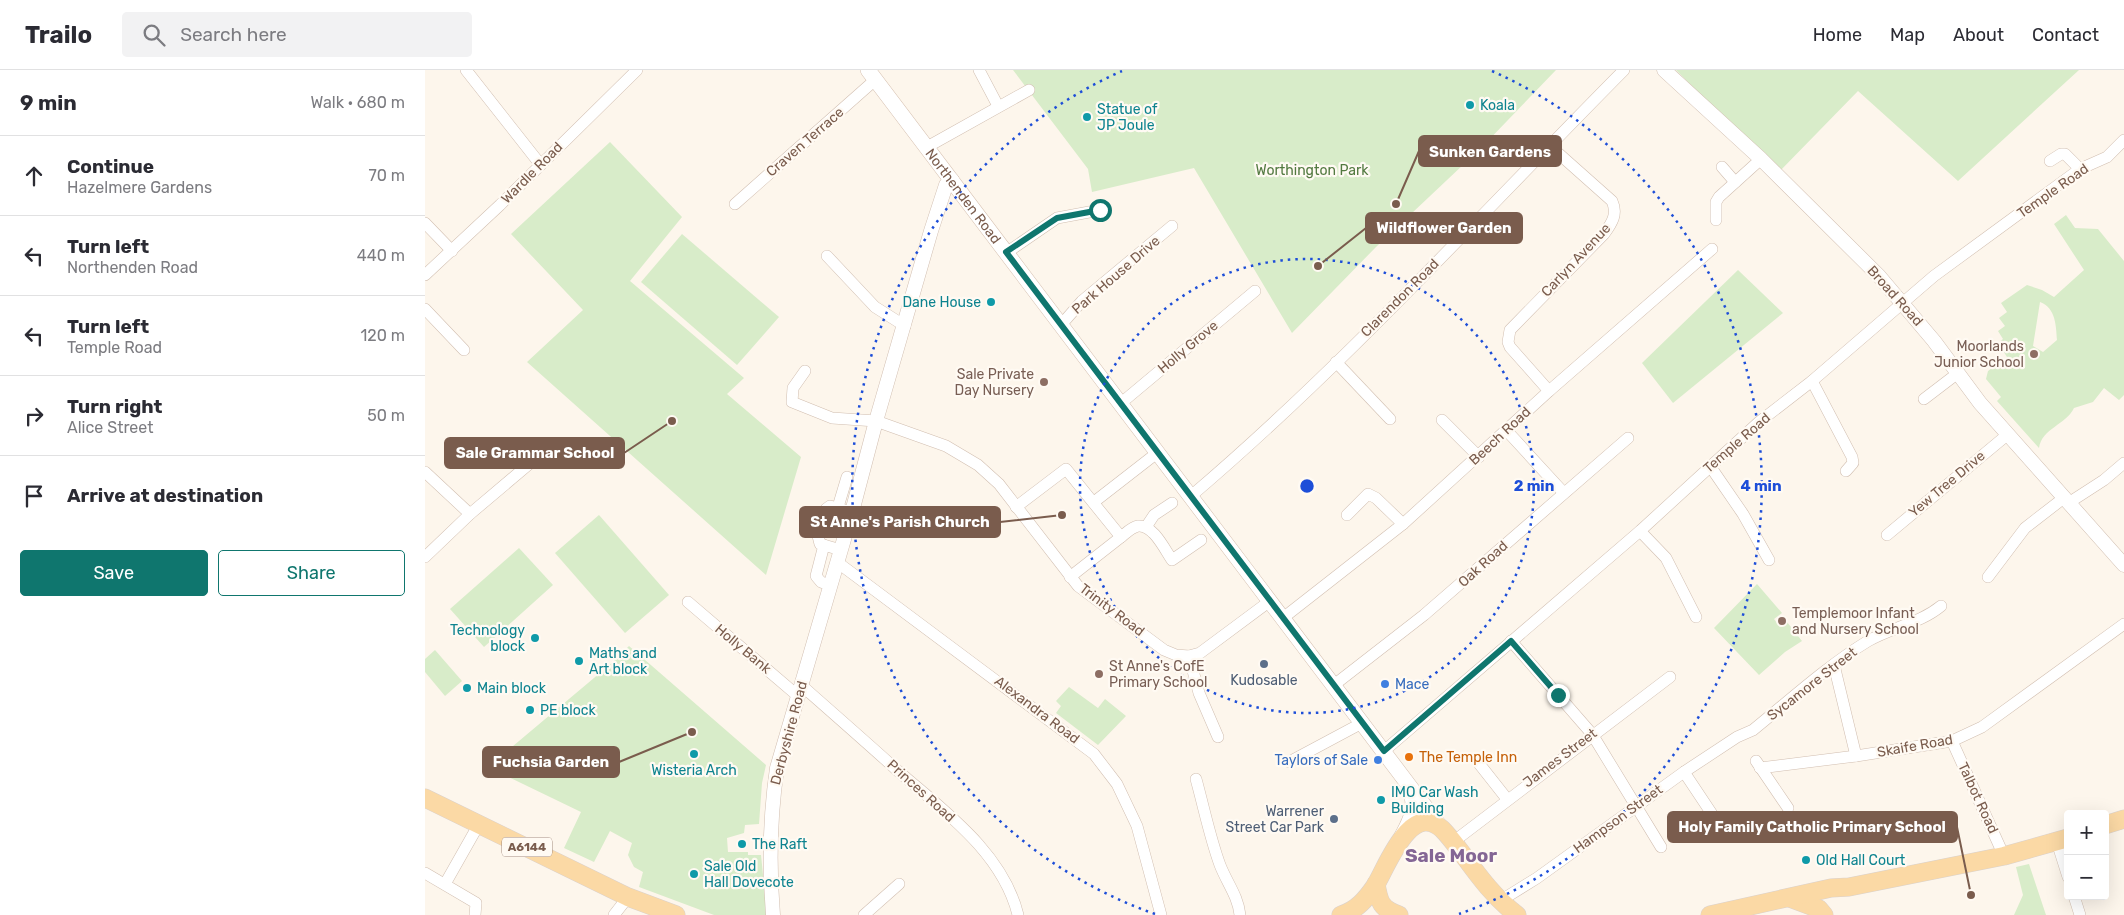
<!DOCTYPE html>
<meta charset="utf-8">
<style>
:root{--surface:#fff;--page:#f2f2f3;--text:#2b2b33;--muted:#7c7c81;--line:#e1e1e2;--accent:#0f766e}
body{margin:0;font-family:Rubik,sans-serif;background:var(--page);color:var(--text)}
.controls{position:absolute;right:15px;bottom:15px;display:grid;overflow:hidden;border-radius:5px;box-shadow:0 5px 20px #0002}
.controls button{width:45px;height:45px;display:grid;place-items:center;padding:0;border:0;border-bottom:1px solid var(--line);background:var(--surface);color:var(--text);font:25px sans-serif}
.stop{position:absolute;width:15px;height:15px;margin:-11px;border:4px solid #0f766e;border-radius:50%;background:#fff}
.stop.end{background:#0f766e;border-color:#fff;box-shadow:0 1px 5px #0008}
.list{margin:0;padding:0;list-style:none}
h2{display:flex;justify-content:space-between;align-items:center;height:65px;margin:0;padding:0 20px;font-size:21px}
h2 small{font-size:16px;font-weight:400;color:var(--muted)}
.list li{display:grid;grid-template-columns:32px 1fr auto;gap:15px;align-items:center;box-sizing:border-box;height:80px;padding:0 20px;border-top:1px solid var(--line)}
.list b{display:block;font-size:19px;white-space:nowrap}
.list p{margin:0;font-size:16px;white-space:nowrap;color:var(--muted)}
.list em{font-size:16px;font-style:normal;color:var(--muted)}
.actions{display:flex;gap:10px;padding:15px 20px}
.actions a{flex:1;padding:11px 0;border:1px solid var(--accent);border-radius:5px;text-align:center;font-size:18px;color:var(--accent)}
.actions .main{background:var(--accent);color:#fff}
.icon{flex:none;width:28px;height:28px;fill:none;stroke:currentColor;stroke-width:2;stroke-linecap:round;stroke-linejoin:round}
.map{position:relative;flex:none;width:1699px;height:845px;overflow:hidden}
header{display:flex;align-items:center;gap:30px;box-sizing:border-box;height:70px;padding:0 25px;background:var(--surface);border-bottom:1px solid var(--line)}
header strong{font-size:24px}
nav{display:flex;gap:28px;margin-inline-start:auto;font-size:18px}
.search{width:350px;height:45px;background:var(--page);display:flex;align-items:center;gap:12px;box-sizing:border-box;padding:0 18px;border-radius:5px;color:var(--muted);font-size:19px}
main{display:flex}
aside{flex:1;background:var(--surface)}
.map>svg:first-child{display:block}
.green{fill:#d8ecc9;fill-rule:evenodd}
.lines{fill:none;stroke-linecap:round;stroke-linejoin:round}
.minor-casing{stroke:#d1beb0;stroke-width:12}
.tertiary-casing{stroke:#d1beb0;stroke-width:15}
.secondary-casing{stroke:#d6c0b0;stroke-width:16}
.primary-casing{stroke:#dad1cd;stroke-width:19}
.minor{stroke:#fff;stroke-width:11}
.tertiary{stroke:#fff;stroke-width:14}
.secondary{stroke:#fff;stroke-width:15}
.primary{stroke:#fbd9a5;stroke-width:18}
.route{stroke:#0f766e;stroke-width:6}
.ring{fill:none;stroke:#1d4ed8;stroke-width:2.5;stroke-dasharray:2.5 5}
.culture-dot{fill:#0f9aa8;stroke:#fffaf3;stroke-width:2}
.education-dot{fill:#8d6e63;stroke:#fffaf3;stroke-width:2}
.service-dot{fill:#5c6f8a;stroke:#fffaf3;stroke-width:2}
.shop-dot{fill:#3f7fe0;stroke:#fffaf3;stroke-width:2}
.food-dot{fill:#e8710a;stroke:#fffaf3;stroke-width:2}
.labels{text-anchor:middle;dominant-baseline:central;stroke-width:4.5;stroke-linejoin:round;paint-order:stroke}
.shield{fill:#fffaf3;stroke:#a28b7f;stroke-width:1}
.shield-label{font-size:12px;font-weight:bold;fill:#7a5c4d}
.culture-label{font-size:14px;fill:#0d838f;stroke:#fffaf3;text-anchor:start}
.street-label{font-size:14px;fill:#7a5c4d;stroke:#fffaf3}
.park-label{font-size:14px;fill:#537a41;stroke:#fffaf3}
.education-label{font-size:14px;fill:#785e54;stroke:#fffaf3;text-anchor:end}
.service-label{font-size:14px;fill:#4e5e75;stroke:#fffaf3}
.shop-label{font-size:14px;fill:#366cbe;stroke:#fffaf3;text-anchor:start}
.food-label{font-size:14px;fill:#c56008;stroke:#fffaf3;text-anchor:start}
.district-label{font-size:19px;font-weight:bold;fill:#846695;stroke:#fffaf3}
.centre{fill:#1d4ed8;stroke:#fffaf3;stroke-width:2.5}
.ring-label{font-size:15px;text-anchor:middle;font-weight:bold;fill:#1d4ed8;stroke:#fffaf3;stroke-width:4.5;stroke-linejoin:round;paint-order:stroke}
.leader{fill:none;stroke:#7a5c4d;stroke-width:2}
.callout-dot{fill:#7a5c4d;stroke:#fffaf3;stroke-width:2}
.callout{fill:#7a5c4d;stroke:#7a5c4d;stroke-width:2}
.callout-label{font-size:15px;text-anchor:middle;font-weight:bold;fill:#fff}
</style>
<header>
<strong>Trailo</strong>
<div class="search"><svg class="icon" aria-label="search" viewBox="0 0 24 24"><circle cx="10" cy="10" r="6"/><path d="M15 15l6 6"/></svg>Search here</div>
<nav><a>Home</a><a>Map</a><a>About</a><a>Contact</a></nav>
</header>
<main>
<aside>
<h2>9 min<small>Walk · 680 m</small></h2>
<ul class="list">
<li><svg class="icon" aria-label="ahead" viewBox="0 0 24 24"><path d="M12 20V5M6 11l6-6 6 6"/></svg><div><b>Continue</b><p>Hazelmere Gardens</p></div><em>70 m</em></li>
<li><svg class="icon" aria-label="left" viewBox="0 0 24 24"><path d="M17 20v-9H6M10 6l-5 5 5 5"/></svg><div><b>Turn left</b><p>Northenden Road</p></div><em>440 m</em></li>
<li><svg class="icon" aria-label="left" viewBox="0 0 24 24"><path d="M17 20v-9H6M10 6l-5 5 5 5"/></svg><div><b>Turn left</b><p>Temple Road</p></div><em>120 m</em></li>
<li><svg class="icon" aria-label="right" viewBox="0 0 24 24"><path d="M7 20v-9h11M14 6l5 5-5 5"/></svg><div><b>Turn right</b><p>Alice Street</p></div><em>50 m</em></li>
<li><svg class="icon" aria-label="arrive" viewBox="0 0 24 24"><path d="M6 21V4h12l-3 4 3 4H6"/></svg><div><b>Arrive at destination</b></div></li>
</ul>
<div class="actions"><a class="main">Save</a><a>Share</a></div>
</aside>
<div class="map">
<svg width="1699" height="845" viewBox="0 0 1699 845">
<rect width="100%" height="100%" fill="#fdf6ec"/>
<!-- green -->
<g class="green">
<path d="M588 0H1131L1057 77 951 177 867 263 769 98 667 122 663 99Z"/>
<path d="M1251 0H1654L1533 111 1433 21 1353 103Z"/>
<path d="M185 72 257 147 205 211 319 308 302 324 376 387 341 505 102 292 158 240 86 164Z"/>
<path d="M1641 145 1650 158 1673 159 1699 191V325L1694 330 1679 318 1668 332 1649 338C1641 355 1617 358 1614 378L1572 331 1576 327 1561 309 1563 301 1582 287 1573 273 1578 269 1573 261 1580 256 1574 248 1582 242 1576 233 1602 215 1617 220 1629 227 1659 200 1629 154ZM1615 232C1631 238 1631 256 1632 270L1618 282 1608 276Z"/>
<path d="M257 164 354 247 312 295 216 212Z"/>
<path d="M1313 200 1358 243 1248 333 1217 293Z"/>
<path d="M174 445 244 525 200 563 130 483Z"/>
<path d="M94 478 128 515 59 577 25 539Z"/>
<path d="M1332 514 1357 543 1349 549 1355 557 1362 552 1377 571 1360 582 1334 605 1289 558Z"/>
<path d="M204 576 341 695 337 713 334 754 320 755 319 763 302 768 303 782H323V785H336L342 845H289L214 817 218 802 209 797 203 785 207 773 185 761 169 792 139 778 156 742 63 697 188 592Z"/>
<path d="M10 580 37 611 20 626 0 602V589Z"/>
<path d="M644 617 673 638 680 629 701 646 673 675 631 643 636 636 631 631Z"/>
<path d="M1604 794 1621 845H1589L1598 825 1591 797Z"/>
</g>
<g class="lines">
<!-- minor casing -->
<g class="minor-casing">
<g id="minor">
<path d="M41 0 115 94"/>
<path d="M554 0 573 36"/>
<path d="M1124 75 1187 131C1193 144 1187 153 1179 164L1085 260 1083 272 1085 277 1124 321"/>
<path d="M502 77 604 20"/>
<path d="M1625 91 1636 84H1640L1655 99"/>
<path d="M1297 97 1310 112"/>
<path d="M310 134 450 10"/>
<path d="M1291 150V132L1294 127 1336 89"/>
<path d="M0 153 27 181"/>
<path d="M581 183 632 148 675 140"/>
<path d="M402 186 450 237 480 256"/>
<path d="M0 205 75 135 212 0"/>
<path d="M0 239 39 280"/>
<path d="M636 255 657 231 747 156"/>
<path d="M911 292 965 349"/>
<path d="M380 301 368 318 367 332 407 348 451 351 521 376 553 395 574 414 653 516 739 580 751 585 764 586 775 583 845 531"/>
<path d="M1387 311 1427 387 1428 393 1421 401"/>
<path d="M1499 329 1533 303"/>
<path d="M695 334 830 221"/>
<path d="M1017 350 1054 387"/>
<path d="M1082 361 1138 422"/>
<path d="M1285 396 1318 444 1344 490"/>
<path d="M0 402 45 444"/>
<path d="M766 426C920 295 1056 144 1199 0"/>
<path d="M669 432 732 383"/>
<path d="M1645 432 1679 410 1699 393"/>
<path d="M413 437 422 407"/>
<path d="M591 437 641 399 696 467 645 507"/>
<path d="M922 445 943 424 951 428 978 454"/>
<path d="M721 457 729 445 747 433"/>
<path d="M1215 461 1241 488 1271 547"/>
<path d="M1462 465 1582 365"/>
<path d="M696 467C701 463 707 457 713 456 728 454 740 480 747 490L776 470"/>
<path d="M399 475 391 506 396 512 405 515"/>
<path d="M416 480 395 474 393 466 401 439 405 436 427 442"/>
<path d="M0 487 45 444 129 373"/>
<path d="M412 492 669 684 692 714 712 756 736 845"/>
<path d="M1563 507 1600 458 1640 427"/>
<path d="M263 532 373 626"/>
<path d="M858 548 978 454 1124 321 1287 179"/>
<path d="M1086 571 1167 664 1236 777"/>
<path d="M764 586 774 623 793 667"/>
<path d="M1409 595 1431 686"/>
<path d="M376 615C409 644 441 672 473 701 519 741 578 783 593 845"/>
<path d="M909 615 999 545 1203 368"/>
<path d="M1527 671 1579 786"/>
<path d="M959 681 1215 461 1334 352 1387 311 1509 206 1655 99 1682 87 1699 70"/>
<path d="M1052 691 1082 729"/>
<path d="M1331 691 1363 738"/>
<path d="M864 692 937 653"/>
<path d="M1335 698 1431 686 1527 671 1557 657 1699 554"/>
<path d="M1259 702 1293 753"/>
<path d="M771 709C779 738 785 768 795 795 802 813 813 826 815 845"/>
<path d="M1028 772 1245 607"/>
<path d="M1632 772 1643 807"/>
<path d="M0 803 51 833 50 845"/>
<path d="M20 814 54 754"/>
<path d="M1649 826 1655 845"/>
<path d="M1075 831 1112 808 1259 702 1312 667 1328 660C1365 630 1402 596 1443 571 1467 557 1494 554 1516 536"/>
<path d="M189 845 203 827"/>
<path d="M439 845 474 814"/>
</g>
</g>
<!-- tertiary casing -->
<g class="tertiary-casing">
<g id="tertiary">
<path d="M1239 0 1336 89 1454 206 1509 271 1555 333 1699 495"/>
<path d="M348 845C344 796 345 746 352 698L427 442 451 351 506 161 521 115 527 110"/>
</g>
</g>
<!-- secondary casing -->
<g class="secondary-casing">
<g id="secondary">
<path id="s1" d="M443 0 1017 759"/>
<path d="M977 766C986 749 992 738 985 720"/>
</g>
</g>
<!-- primary casing -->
<g class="primary-casing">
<g id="primary">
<path d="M0 728 203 827 251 845"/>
<path d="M1680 755 1699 749"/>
<path d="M951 814C954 832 956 839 974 845"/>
<path d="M1365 828 1394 839 1399 845"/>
<path d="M916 845C932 840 941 829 950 816 961 799 985 730 1017 759 1025 767 1032 777 1039 786 1055 808 1070 828 1092 845"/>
<path d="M1285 845 1406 818 1424 817 1579 786 1643 768"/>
</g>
</g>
<!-- minor -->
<use href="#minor" class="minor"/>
<!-- tertiary -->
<use href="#tertiary" class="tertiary"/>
<!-- secondary -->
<use href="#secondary" class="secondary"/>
<!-- primary -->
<use href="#primary" class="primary"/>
</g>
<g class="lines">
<!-- route -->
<path class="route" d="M675 140 632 148 581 182 959 681 1086 571 1133 625"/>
</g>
<!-- distance rings -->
<g class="ring">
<circle cx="882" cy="416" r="227"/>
<path d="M730 844A454 454 0 0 1 697 1M1067 1A454 454 0 0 1 1034 844"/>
</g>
<!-- markers -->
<g class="culture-dot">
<circle cx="1045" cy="35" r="5"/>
<circle cx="662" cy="47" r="5"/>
<circle cx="566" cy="232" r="5"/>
<circle cx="110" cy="568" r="5"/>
<circle cx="154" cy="591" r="5"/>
<circle cx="42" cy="618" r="5"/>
<circle cx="105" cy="640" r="5"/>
<circle cx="269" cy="684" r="5"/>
<circle cx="956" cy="730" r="5"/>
<circle cx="317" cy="774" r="5"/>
<circle cx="1381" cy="790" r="5"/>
<circle cx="269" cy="804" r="5"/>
</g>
<g class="education-dot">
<circle cx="1609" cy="284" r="5"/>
<circle cx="619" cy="312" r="5"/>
<circle cx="1357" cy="551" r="5"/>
<circle cx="674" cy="604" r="5"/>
</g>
<g class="service-dot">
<circle cx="839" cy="594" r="5"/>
<circle cx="909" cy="749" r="5"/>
</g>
<g class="shop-dot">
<circle cx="960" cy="614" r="5"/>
<circle cx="953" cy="690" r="5"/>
</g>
<circle class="food-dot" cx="984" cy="687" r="5"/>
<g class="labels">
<!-- shield labels -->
<rect class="shield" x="77" y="767.5" width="50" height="19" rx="4"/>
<g class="shield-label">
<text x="102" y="777">A6144</text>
</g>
<!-- culture labels -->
<g class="culture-label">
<text x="1055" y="35">Koala</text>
<text x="672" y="39">Statue of<tspan x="672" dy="16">JP Joule</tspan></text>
<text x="556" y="232" text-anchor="end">Dane House</text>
<text x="100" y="560" text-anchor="end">Technology<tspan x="100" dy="16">block</tspan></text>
<text x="164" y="583">Maths and<tspan x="164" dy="16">Art block</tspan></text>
<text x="52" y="618">Main block</text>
<text x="115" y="640">PE block</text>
<text x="269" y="700" text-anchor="middle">Wisteria Arch</text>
<text x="966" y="722">IMO Car Wash<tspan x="966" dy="16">Building</tspan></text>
<text x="327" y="774">The Raft</text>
<text x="1391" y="790">Old Hall Court</text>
<text x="279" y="796">Sale Old<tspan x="279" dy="16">Hall Dovecote</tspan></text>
</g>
<!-- street labels -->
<g class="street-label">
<text transform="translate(380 72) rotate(-41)">Craven Terrace</text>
<text transform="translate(107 103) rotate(-45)">Wardle Road</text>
<text transform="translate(1628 121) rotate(-35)">Temple Road</text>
<text stroke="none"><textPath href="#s1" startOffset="158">Northenden Road</textPath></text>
<text transform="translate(1151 190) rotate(-47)">Carlyn Avenue</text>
<text transform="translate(691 205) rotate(-41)">Park House Drive</text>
<text transform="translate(1470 226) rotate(48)">Broad Road</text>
<text transform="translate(975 228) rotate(-45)">Clarendon Road</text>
<text transform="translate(763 277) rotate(-40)">Holly Grove</text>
<text transform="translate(1075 366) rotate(-43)">Beech Road</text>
<text transform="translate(1312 373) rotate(-41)">Temple Road</text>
<text transform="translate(1522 414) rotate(-40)">Yew Tree Drive</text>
<text transform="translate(1058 494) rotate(-42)">Oak Road</text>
<text transform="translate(687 540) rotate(37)">Trinity Road</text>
<text transform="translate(318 579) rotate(40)">Holly Bank</text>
<text transform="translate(1387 614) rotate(-38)">Sycamore Street</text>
<text transform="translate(612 640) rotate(37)">Alexandra Road</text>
<text transform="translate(364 663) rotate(-75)">Derbyshire Road</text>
<text transform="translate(1490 676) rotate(-10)">Skaife Road</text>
<text transform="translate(1135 688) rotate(-37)">James Street</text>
<text transform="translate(496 721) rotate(42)">Princes Road</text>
<text transform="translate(1553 728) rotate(65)">Talbot Road</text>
<text transform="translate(1193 749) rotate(-36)">Hampson Street</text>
</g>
<!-- park labels -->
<g class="park-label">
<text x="887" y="100">Worthington Park</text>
</g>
<!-- education labels -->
<g class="education-label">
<text x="1599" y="276">Moorlands<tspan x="1599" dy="16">Junior School</tspan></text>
<text x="609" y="304">Sale Private<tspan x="609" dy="16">Day Nursery</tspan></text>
<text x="1367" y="543" text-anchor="start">Templemoor Infant<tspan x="1367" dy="16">and Nursery School</tspan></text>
<text x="684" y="596" text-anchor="start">St Anne's CofE<tspan x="684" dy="16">Primary School</tspan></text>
</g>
<!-- service labels -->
<g class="service-label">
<text x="839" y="610">Kudosable</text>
<text x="899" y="741" text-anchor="end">Warrener<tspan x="899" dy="16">Street Car Park</tspan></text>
</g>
<!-- shop labels -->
<g class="shop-label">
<text x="970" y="614">Mace</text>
<text x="943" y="690" text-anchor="end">Taylors of Sale</text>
</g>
<!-- food labels -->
<g class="food-label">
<text x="994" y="687">The Temple Inn</text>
</g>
<!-- district labels -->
<g class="district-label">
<text x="1026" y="785">Sale Moor</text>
</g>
</g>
<circle cx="882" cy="416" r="8" class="centre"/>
<g class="ring-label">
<text x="1109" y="421">2 min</text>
<text x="1336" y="421">4 min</text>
</g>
<!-- callouts -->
<path class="leader" d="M971 134L994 81M893 196L941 158M247 351L199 383M637 445L575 452M267 662L194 692M1546 825L1532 757"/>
<g class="callout-dot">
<circle cx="971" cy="134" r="5"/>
<circle cx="893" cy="196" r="5"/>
<circle cx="247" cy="351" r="5"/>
<circle cx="637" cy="445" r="5"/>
<circle cx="267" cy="662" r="5"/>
<circle cx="1546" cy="825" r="5"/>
</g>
<g class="callout">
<rect x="994" y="66" width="142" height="30" rx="5"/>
<rect x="941" y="143" width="156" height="30" rx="5"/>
<rect x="20" y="368" width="179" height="30" rx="5"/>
<rect x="375" y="437" width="200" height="30" rx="5"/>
<rect x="58" y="677" width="136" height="30" rx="5"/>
<rect x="1243" y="742" width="289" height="30" rx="5"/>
</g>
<g class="callout-label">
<text x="1065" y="87">Sunken Gardens</text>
<text x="1019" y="163">Wildflower Garden</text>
<text x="110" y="388">Sale Grammar School</text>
<text x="475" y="457">St Anne's Parish Church</text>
<text x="126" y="697">Fuchsia Garden</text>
<text x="1387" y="762">Holy Family Catholic Primary School</text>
</g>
</svg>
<div class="controls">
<button>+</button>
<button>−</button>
</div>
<div class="stop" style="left:675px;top:140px"></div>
<div class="stop end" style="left:1133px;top:625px"></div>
</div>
</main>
